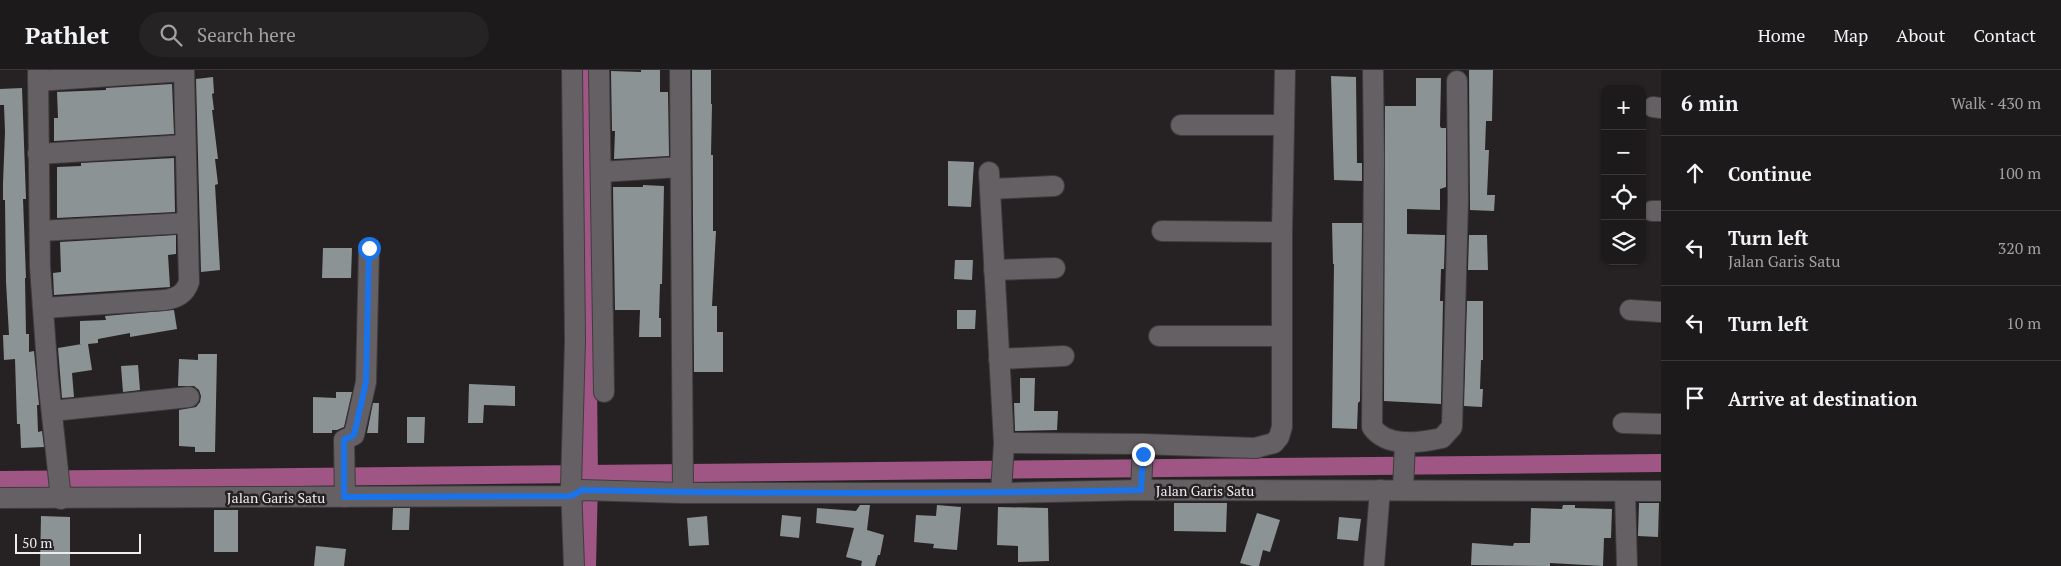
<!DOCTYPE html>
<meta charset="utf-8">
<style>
:root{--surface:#1c1a1b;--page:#252324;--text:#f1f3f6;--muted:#a0a1a3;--line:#3a383a}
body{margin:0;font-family:"PT Serif",serif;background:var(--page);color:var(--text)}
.controls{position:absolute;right:15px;top:15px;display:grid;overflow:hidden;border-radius:10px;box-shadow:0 1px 4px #0004}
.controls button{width:45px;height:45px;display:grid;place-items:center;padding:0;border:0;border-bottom:1px solid var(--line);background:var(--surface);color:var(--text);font:25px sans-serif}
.scale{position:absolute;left:15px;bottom:12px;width:126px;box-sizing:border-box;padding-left:5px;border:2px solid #efeced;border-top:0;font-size:14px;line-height:18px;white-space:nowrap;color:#efeced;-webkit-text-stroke:4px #262224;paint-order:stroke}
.stop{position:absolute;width:15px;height:15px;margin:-11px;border:4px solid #1a73e8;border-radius:50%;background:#fff}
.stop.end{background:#1a73e8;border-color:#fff;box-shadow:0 1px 5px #0008}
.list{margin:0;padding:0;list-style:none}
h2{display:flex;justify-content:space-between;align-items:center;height:65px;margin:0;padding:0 20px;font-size:21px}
h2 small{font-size:16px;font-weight:400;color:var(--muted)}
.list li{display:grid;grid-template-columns:32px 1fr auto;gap:15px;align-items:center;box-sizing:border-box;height:75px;padding:0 20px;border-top:1px solid var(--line)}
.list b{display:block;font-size:19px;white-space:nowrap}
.list p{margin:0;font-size:16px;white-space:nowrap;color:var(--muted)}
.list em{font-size:16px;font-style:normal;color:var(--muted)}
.icon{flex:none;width:28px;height:28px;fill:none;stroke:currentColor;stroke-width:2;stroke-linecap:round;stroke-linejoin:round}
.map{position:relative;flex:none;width:1661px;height:496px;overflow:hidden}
header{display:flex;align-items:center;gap:30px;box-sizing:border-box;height:70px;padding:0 25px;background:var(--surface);border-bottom:1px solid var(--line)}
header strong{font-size:24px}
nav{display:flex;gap:28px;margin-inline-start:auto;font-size:18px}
.search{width:350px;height:45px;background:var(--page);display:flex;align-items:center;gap:12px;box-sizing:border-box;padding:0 18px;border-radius:28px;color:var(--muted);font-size:19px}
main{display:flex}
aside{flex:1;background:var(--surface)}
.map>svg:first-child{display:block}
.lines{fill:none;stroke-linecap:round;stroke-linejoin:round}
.canal{stroke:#9f5685;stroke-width:18}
.building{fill:#8c9394}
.minor-casing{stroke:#403c3e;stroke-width:22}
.minor{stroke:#656063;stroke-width:20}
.route{stroke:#1a73e8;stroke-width:6}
.labels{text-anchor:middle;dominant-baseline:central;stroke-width:5;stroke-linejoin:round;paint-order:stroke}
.street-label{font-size:14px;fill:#efeced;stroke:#262224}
</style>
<header>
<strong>Pathlet</strong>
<div class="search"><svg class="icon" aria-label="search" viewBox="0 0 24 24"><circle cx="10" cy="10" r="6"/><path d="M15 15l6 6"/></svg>Search here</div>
<nav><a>Home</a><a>Map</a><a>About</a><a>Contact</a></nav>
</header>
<main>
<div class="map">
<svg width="1661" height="496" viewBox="0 0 1661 496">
<rect width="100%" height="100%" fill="#262224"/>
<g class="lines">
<!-- canal -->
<g class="canal">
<path d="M585 0 589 411 587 496"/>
<path d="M0 410 1661 393"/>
</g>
</g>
<!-- building -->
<g class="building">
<path d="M641 0H660V22H668L669 86 614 89 615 61H612L611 1 641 2Z"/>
<path d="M692 0H711V34H712L711 85H713V161H716L712 236H717V262H723V302H694Z"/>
<path d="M1469 0H1493L1492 51H1486L1485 80H1489L1487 125H1495L1494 141 1470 140Z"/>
<path d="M1331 6 1356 7 1357 93H1362V111L1334 110Z"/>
<path d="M213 7 214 23 212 24 214 40H212L218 89H215L218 114 215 115 220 200 201 202 196 9Z"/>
<path d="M1416 8H1441L1440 56 1441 58H1446V117L1440 119V140L1407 139V164L1445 165 1444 199H1441L1440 231H1443L1441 334 1384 331 1385 36H1416Z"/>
<path d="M172 14 174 64 54 71V48H58L57 22 106 20V18Z"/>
<path d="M22 18 26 129H23L26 208H25L26 264H29V282L34 281 39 335H37L38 362 42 361 44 377 21 378 20 354H17L15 289 4 290 3 265H9L6 212 5 130H3V113L5 62 4 35H0V19Z"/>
<path d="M174 88 175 142 57 148V97L81 96V93Z"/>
<path d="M948 91 974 92 971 137 948 136Z"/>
<path d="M643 115 664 116 662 214H660L659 248H661V267H639L640 240H615L613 117H643Z"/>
<path d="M1332 153H1362L1360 331 1358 333 1357 359 1332 358 1334 194H1333Z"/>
<path d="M176 165V184L168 185 170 217 54 225 53 203 61 202 60 172Z"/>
<path d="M1469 165H1487L1488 200H1468Z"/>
<path d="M323 178H352L351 208H322Z"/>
<path d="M955 190H973L972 210 954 209Z"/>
<path d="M1467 231H1483V290H1481L1480 319H1483L1482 337 1464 336Z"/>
<path d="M174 240 177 259 130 267V263L98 269V273L88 274 92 300 72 303 74 327 62 328 58 278 82 274H80V251L106 250 105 246Z"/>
<path d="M957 240H976L975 259H957Z"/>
<path d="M198 284H217L215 382H195V377L179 376V340L196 337 200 332 201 326 199 320 194 316H178L179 289 198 290Z"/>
<path d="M138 295 140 320 123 322 121 296Z"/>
<path d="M1020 308H1035L1034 341H1058L1057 360 1015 361 1014 333H1020Z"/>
<path d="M469 314 515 316V336L484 335 483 353H468Z"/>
<path d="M336 322H352L344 357 337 360H332V363H313V327L336 328Z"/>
<path d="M373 333H379L378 363H367Z"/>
<path d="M407 347H425L424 373H407Z"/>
<path d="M1174 433H1227L1226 462 1174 461Z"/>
<path d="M1639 433H1659L1658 467 1638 466Z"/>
<path d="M860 435H870L867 460 884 465 880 485H878L875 496H861L862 491 846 487 854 458 816 453 817 438 856 441Z"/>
<path d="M937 435 961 437 957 480 933 478 934 474 914 472 916 445 936 446Z"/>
<path d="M1563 435H1575V438L1612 439 1611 468H1604L1603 496 1550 493V496L1471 495 1472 473 1513 476 1514 473H1530L1531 438 1562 439Z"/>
<path d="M998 437 1048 438 1049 491 1018 492V476L997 475Z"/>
<path d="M393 438H410L409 460H392Z"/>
<rect x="214" y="440" width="24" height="42"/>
<path d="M1257 443 1280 450 1270 482 1263 480 1259 496H1252L1240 493Z"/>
<path d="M782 445 801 447 799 468 780 466Z"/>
<path d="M41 446 70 447V496H40Z"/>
<path d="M707 446 709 475 689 476 687 448Z"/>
<path d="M1339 447 1361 449 1358 471 1337 469Z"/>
<path d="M316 476 346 479 344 496H314Z"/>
</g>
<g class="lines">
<!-- minor casing -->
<g class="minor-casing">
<g id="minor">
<path d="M38 0 40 197 48 308 61 429"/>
<path d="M572 0 575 270 571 416 574 496"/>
<path d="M599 0 604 322"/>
<path d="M680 0 683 423"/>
<path d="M1373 2 1374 89 1372 357C1387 378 1419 373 1442 368L1452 357 1458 130 1457 11"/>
<path d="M38 11 184 1"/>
<path d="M1653 37 1661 38"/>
<path d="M1181 55H1284"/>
<path d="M38 84 185 75"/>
<path d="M601 102 680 97"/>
<path d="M989 102 1004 373 1001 423"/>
<path d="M990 119 1054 116"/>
<path d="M1652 141H1661"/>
<path d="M40 161 187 153"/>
<path d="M1162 161 1282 162"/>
<path d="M994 200 1055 198"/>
<path d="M44 238 165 230C177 228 185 224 189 212L184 0"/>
<path d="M1630 240 1661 242"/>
<path d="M1159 266H1281"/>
<path d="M999 289 1064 286"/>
<path d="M52 341 189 327"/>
<path d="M1623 353 1661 354"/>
<path d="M1004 373 1143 374 1255 378 1274 373 1279 367 1282 357V162L1285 0"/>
<path d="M1141 420 1143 374"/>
<path d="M1403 420 1405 372"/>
<path d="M1625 421 1627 496"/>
<path d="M345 427 344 370 354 365 366 312 369 178"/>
<path d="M0 428 571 426 581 420 683 423H1001L1141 420 1661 421"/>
<path d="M1374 496 1380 420"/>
</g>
</g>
<!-- minor -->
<use href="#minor" class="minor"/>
</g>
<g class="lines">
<!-- route -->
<path class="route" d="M369 178 366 312 354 365 344 370V427L571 426 582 420C768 424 954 424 1141 420L1143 384"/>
</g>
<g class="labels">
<!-- street labels -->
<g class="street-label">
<text x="1205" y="420">Jalan Garis Satu</text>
<text x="276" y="427">Jalan Garis Satu</text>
</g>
</g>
</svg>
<div class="controls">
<button>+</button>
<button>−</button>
<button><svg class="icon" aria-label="locate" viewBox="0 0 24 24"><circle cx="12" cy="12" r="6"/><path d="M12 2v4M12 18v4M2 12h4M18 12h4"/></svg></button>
<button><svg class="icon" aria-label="layers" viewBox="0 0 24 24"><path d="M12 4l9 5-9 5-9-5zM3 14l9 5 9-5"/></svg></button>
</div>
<div class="scale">50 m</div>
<div class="stop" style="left:369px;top:178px"></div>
<div class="stop end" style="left:1143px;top:384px"></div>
</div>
<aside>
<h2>6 min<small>Walk · 430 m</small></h2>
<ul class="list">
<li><svg class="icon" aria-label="ahead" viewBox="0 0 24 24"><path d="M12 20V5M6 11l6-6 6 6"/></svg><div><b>Continue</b></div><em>100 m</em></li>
<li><svg class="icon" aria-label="left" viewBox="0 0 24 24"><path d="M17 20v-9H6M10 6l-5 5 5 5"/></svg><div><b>Turn left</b><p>Jalan Garis Satu</p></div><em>320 m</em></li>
<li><svg class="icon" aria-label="left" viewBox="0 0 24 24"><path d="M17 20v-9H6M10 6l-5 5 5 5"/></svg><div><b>Turn left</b></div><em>10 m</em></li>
<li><svg class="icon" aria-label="arrive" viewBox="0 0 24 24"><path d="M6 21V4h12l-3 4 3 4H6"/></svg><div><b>Arrive at destination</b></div></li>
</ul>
</aside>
</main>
